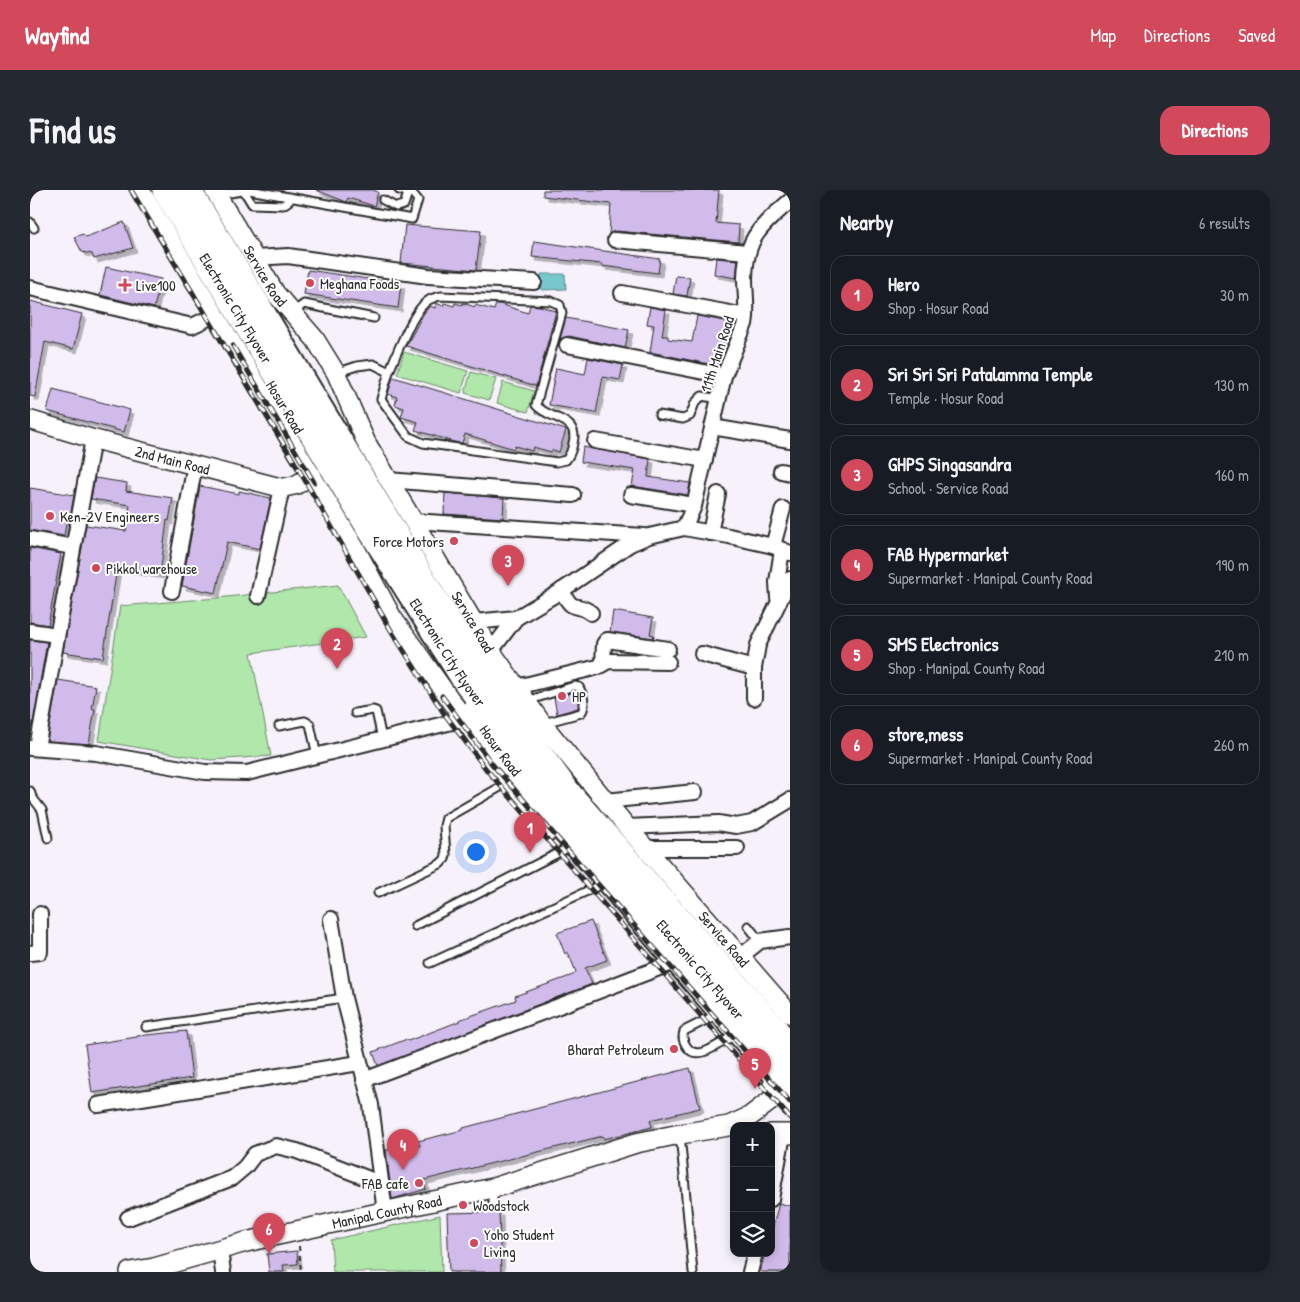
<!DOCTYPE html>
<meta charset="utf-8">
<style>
:root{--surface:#171b24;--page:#242831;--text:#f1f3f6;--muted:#9ea1a6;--line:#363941;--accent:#d1495b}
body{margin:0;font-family:"Patrick Hand",sans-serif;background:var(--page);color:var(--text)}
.controls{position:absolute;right:15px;bottom:15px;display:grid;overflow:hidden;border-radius:10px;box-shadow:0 2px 12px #0003}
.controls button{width:45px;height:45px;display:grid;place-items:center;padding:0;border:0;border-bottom:1px solid var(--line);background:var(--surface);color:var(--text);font:25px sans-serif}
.you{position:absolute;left:445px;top:661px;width:18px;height:18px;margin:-12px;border:4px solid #fff;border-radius:50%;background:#1a73e8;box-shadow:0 0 0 8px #1a73e833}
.badge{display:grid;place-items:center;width:32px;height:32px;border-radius:50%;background:var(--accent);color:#fff;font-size:16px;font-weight:700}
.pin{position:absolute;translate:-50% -41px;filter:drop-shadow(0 1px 2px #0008)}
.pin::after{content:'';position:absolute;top:26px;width:18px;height:15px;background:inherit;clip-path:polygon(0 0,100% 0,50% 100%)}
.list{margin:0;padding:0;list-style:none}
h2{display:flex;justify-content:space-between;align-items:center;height:65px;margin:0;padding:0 20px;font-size:21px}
h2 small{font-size:16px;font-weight:400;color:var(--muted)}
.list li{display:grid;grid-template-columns:32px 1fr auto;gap:15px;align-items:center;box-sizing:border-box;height:80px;margin:0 10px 10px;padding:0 10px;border:1px solid var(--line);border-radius:15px}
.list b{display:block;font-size:19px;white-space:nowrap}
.list p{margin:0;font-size:16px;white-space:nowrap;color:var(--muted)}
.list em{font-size:16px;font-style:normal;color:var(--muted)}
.icon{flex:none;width:28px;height:28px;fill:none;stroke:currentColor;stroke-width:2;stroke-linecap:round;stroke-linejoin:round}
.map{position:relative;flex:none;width:760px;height:1082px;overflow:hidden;border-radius:15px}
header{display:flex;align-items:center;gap:30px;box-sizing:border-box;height:70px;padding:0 25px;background:var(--accent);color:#fff}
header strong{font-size:24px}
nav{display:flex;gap:28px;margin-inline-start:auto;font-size:18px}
.intro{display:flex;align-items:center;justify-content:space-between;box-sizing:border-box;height:120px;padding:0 30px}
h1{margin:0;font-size:35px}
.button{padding:12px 22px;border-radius:15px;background:var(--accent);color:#fff;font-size:18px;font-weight:700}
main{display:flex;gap:30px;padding:0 30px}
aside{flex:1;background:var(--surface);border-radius:15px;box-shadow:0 2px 12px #0003}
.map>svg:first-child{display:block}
.green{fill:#b0e7aa;stroke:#6e896a}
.water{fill:#77c8ce;stroke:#59898d}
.building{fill:#d1bbeb;stroke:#2b2b2b;filter:url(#shadow)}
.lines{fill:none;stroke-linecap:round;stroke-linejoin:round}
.service-casing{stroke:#2b2b2b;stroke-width:11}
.minor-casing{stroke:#2b2b2b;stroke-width:18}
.tertiary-casing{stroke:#2b2b2b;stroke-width:21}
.secondary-casing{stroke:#2b2b2b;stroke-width:22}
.trunk-casing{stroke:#2b2b2b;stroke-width:26}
.motorway-casing{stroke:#2b2b2b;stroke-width:29}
.path{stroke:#2b2b2b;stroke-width:2;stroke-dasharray:5 4;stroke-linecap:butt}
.service{stroke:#fff;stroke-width:7}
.minor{stroke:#fff;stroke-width:14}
.tertiary{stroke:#fff;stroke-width:18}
.secondary{stroke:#fff;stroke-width:19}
.trunk{stroke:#fff;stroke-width:22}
.motorway{stroke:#fff;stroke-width:25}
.rail-casing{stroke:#2b2b2b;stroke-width:5}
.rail{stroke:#fff;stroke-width:3;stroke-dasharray:9;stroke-linecap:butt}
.poi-dot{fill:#d1495b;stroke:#fff;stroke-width:2}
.labels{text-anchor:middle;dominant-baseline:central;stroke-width:4;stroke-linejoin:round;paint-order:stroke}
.street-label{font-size:15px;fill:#2b2b2b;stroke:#fff}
.poi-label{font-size:15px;fill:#2b2b2b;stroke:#fff;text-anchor:start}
</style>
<header>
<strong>Wayfind</strong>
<nav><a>Map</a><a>Directions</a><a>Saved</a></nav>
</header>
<div class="intro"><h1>Find us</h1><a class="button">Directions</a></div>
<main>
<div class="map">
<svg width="760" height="1082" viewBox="0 0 760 1082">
<defs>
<filter id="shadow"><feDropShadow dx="4" dy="4" stdDeviation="0" flood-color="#0004"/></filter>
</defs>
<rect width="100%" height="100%" fill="#f6f1fb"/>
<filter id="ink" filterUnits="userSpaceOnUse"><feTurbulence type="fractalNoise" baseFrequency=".02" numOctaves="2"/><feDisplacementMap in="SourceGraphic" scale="10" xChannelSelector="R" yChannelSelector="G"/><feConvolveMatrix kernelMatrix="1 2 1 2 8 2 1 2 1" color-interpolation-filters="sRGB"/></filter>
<g filter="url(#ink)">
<!-- green -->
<g class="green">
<path d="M374 162 438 181 431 203 367 184Z"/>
<path d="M441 182 466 189 459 210 435 203Z"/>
<path d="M473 192 504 201 498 222 467 213Z"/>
<path d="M308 395 336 447 221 463 241 566 181 570 69 551 90 416 187 408Z"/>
<path d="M410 1025 412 1082H303L301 1050Z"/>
</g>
<!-- water -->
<path class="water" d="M511 84H535L536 99 512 100Z"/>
<!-- building -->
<g class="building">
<path d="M286 0H343L348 2 344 16 318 8 316 12 314 11Z"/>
<path d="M513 0H689L686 33 709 35 708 52 586 41 579 44 581 14 513 6Z"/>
<path d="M94 32 103 58 64 69 62 64 52 62 44 47 53 44 56 47Z"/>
<path d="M375 35 451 41 446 80 371 73Z"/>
<path d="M504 51 630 69 628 83 572 76V74L502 67Z"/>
<path d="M686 68 708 70 706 88 684 84Z"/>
<path d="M76 77 131 89 124 118 70 105Z"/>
<path d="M278 80 371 94 368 118 274 104Z"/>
<path d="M646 86 660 87 657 106 643 104Z"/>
<path d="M0 111 52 124 43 159 15 152 5 207 0 206Z"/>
<path d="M406 113 413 116 414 113 424 116 425 113 432 115 433 113 445 117V115L464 120 466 114H470L498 123 500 115 510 116 526 121 506 196 376 156 394 123 400 116 405 118Z"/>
<path d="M620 117 636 120 632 146H638V149L662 152 667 126 706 133 695 160 692 159 689 176 620 162 624 135 617 134Z"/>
<path d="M536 128 599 140 595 158 539 146 530 149Z"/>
<path d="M558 168 593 175 590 190 573 187 566 223 519 215 526 178 555 184Z"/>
<path d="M363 187 536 240 529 262 522 260 521 262 503 257 502 261 485 256 484 259 435 244 432 253 424 252 385 240 388 232 371 227 374 218 365 215 367 207 358 204Z"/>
<path d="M23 199 100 220 94 242 17 221Z"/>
<path d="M553 257 620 269 618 287 660 293 658 305 602 296 605 280 551 272Z"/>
<path d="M65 288 97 293 96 301 143 308 139 331 137 330 130 385 87 378 73 468 33 462 56 335 96 341 100 315 61 309Z"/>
<path d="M170 296 209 304V301L241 308 230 359 197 352 186 403 152 396Z"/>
<path d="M0 298 44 305 40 328H37L34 346 0 340Z"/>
<path d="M415 303 474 308 473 328 414 324Z"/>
<path d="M0 358 31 364 18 435 0 432Z"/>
<path d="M583 421 623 428 620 444 624 445 623 448 580 442Z"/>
<path d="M0 450 17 452 1 544H0Z"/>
<path d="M28 490 66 496 62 519H65L59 554 17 551Z"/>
<path d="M545 502 548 511V518L527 524 524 508Z"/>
<path d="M561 731 577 770 555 778 562 794 348 876 343 862 377 849 378 851 430 831 429 830 486 810 485 806 543 785 546 782 538 762 535 764 527 743Z"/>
<path d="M156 841 162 888 62 903 55 855 107 847V846Z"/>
<path d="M660 878 670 918 620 930 622 937 574 949 573 946 394 990 396 999 362 1009 356 960 390 956 388 951 433 940V938Z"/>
<path d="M749 1013 760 1016V1082H730L735 1063H741V1044Z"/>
<path d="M464 1022H469L471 1082H419L417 1023Z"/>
<path d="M267 1061 268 1074 253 1075 254 1082H239L237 1064Z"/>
</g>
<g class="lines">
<!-- service casing -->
<g class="service-casing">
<g id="service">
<path d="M214 1 222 14 253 15 259 11"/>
<path d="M187 5 219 0 382 29 388 10 383 4 369 0"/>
<path d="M353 10 366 17 374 15 378 3"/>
<path d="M0 32 4 38"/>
<path d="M263 122 274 114 344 128"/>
<path d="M306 183 327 176 343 174 359 182 351 209 378 246 393 253 527 272 536 270C540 265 542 260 543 253 550 227 518 230 506 215L532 123 530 115 521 111 411 106C407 107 402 108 399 110 384 118 366 165 359 182"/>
<path d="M629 225 653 229 660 226 665 213 672 206 689 209"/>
<path d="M497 511 544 496 549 497C553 504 557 516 551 523L514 533"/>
<path d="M325 523 343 520 346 521 352 549"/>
<path d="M249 536 275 531 280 534 287 566"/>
<path d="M0 601 2 607 12 620 18 648"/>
<path d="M348 703 410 674 415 669 416 665 414 636 416 628 479 592"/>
<path d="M385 736 536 659"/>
<path d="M718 736 730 751"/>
<path d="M400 773 568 696"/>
<path d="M682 827 654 841C652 848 653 851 657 857 667 872 688 854 700 848"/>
<path d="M116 837 314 808"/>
<path d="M650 944 663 1082"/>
<path d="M463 998V1017"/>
</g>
</g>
<!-- minor casing -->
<g class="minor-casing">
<g id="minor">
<path d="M585 50 717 62"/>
<path d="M225 68 258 66 398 86 504 92"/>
<path d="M0 98 162 136 185 125"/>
<path d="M592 103 716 126"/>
<path d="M537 155 694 186"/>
<path d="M682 237 760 250"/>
<path d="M565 251 675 270"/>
<path d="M751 281 760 283"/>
<path d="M358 290 543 305"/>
<path d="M601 305 664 315"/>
<path d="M383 331 614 346"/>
<path d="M654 338 664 316 694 186 715 134C718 119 715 103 715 88 716 46 731 37 760 11"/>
<path d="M680 343 688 304"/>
<path d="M0 349 43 357"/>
<path d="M743 356 753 319"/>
<path d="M532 400C543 425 546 411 561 423"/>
<path d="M142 401 165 274"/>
<path d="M228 406 252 298"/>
<path d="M748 408 747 392 752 360"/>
<path d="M444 432 486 428"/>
<path d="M0 441 27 445"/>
<path d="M461 461 486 428 528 403 600 354 619 346 654 338 699 346 743 356 760 363"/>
<path d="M672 464 724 478"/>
<path d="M573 473 574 454 577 450 638 459"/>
<path d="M487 497 568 477 578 471 638 472"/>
<path d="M724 508V478L728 455 760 389"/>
<path d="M0 558 66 563 175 582 217 583 434 529"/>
<path d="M7 558 63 249"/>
<path d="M575 611 665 602"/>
<path d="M597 637 688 633 706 636 722 633 760 610"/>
<path d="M614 658H707"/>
<path d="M301 729 314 808 341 915 355 1022"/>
<path d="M0 763 10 762V724"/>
<path d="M710 767 730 751 760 747"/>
<path d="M334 890 637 775"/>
<path d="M68 915 329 873"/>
<path d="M741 1009 753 945"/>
<path d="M98 1028 202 988 215 977 225 964 246 956 267 961 352 994"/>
<path d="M190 1060 193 1082"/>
<path d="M720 1082 725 1063"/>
</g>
</g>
<!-- tertiary casing -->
<g class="tertiary-casing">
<g id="tertiary">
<path d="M110 0 328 363 362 427 480 594 520 641"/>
<path id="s1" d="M184 0 246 104 285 149 306 183 336 252 461 461 511 532 597 637 760 824"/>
<path id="s2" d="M0 230 63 249 252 298 266 295 282 285"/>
<path d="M742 896 760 917"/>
</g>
</g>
<!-- secondary casing -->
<g class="secondary-casing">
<g id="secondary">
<path d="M741 944H760"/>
<path id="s3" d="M100 1082 124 1078 216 1052 463 998 606 953 650 944 699 936 719 927 756 899"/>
</g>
</g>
<!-- trunk casing -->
<g class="trunk-casing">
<g id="trunk">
<path d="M160 0 424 438 478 519 542 605 760 854"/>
<path id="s4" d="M443 521 471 561 530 637 760 903"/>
</g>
</g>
<!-- motorway casing -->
<g class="motorway-casing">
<g id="motorway">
<path id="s5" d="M135 0 338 336 434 489 510 592 760 883"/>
</g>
</g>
<!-- path -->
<path class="path" d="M269 1056 271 1082"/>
<!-- service -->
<use href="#service" class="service"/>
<!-- minor -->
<use href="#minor" class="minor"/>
<!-- tertiary -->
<use href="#tertiary" class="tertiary"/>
<!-- secondary -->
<use href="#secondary" class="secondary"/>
<!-- trunk -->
<use href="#trunk" class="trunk"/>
<!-- motorway -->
<use href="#motorway" class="motorway"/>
<!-- rail casing -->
<g class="rail-casing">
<g id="rail">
<path d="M101 0 261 266 362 442 413 522 456 579 760 928"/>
<path d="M203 156 284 292"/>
<path d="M412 506 462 574 760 912"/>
</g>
</g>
<!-- rail -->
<use href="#rail" class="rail"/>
</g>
</g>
<!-- markers -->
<g class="poi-dot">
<circle cx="280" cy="93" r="5"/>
<path d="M92.5 87.5h5v5h5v5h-5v5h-5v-5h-5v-5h5z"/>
<circle cx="20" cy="326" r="5"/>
<circle cx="424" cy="351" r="5"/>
<circle cx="66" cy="378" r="5"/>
<circle cx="532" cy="506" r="5"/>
<circle cx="644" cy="859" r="5"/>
<circle cx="389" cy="993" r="5"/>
<circle cx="433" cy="1015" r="5"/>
<circle cx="444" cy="1053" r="5"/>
</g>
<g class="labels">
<!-- street labels -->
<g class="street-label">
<text stroke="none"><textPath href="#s1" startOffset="100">Service Road</textPath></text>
<text stroke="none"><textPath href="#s5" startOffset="138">Electronic City Flyover</textPath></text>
<text transform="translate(687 164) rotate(-72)">11th Main Road</text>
<text transform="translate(255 217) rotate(59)">Hosur Road</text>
<text stroke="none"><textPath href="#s2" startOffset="148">2nd Main Road</textPath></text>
<text stroke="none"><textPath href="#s1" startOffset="505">Service Road</textPath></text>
<text stroke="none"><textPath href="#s5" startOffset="542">Electronic City Flyover</textPath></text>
<text stroke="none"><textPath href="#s4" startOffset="48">Hosur Road</textPath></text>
<text stroke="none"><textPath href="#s1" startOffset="910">Service Road</textPath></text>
<text stroke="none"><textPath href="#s5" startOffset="948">Electronic City Flyover</textPath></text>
<text stroke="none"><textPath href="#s3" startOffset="264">Manipal County Road</textPath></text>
</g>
<!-- poi labels -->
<g class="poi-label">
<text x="290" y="93">Meghana Foods</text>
<text x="106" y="95">Live100</text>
<text x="30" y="326">Ken-2V Engineers</text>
<text x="414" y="351" text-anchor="end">Force Motors</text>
<text x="76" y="378">Pikkol warehouse</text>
<text x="542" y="506">HP</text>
<text x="634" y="859" text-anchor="end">Bharat Petroleum</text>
<text x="379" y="993" text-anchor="end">FAB cafe</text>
<text x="443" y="1015">Woodstock</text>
<text x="454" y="1044">Yoho Student<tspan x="454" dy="17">Living</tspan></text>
</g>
</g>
</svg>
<div class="controls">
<button>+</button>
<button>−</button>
<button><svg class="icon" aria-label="layers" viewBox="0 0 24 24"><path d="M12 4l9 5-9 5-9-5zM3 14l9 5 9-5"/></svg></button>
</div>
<div class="you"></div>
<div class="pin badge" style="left:500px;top:663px">1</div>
<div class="pin badge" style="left:307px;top:479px">2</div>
<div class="pin badge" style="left:478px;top:396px">3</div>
<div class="pin badge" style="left:373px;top:980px">4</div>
<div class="pin badge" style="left:725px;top:899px">5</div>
<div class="pin badge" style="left:239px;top:1064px">6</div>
</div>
<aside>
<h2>Nearby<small>6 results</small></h2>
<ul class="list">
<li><span class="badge">1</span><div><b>Hero</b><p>Shop · Hosur Road</p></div><em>30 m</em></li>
<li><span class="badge">2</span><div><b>Sri Sri Sri Patalamma Temple</b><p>Temple · Hosur Road</p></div><em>130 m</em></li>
<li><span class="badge">3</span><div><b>GHPS Singasandra</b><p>School · Service Road</p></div><em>160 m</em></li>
<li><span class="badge">4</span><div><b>FAB Hypermarket</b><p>Supermarket · Manipal County Road</p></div><em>190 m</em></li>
<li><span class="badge">5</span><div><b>SMS Electronics</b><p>Shop · Manipal County Road</p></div><em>210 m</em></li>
<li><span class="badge">6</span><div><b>store,mess</b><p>Supermarket · Manipal County Road</p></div><em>260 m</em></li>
</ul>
</aside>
</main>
